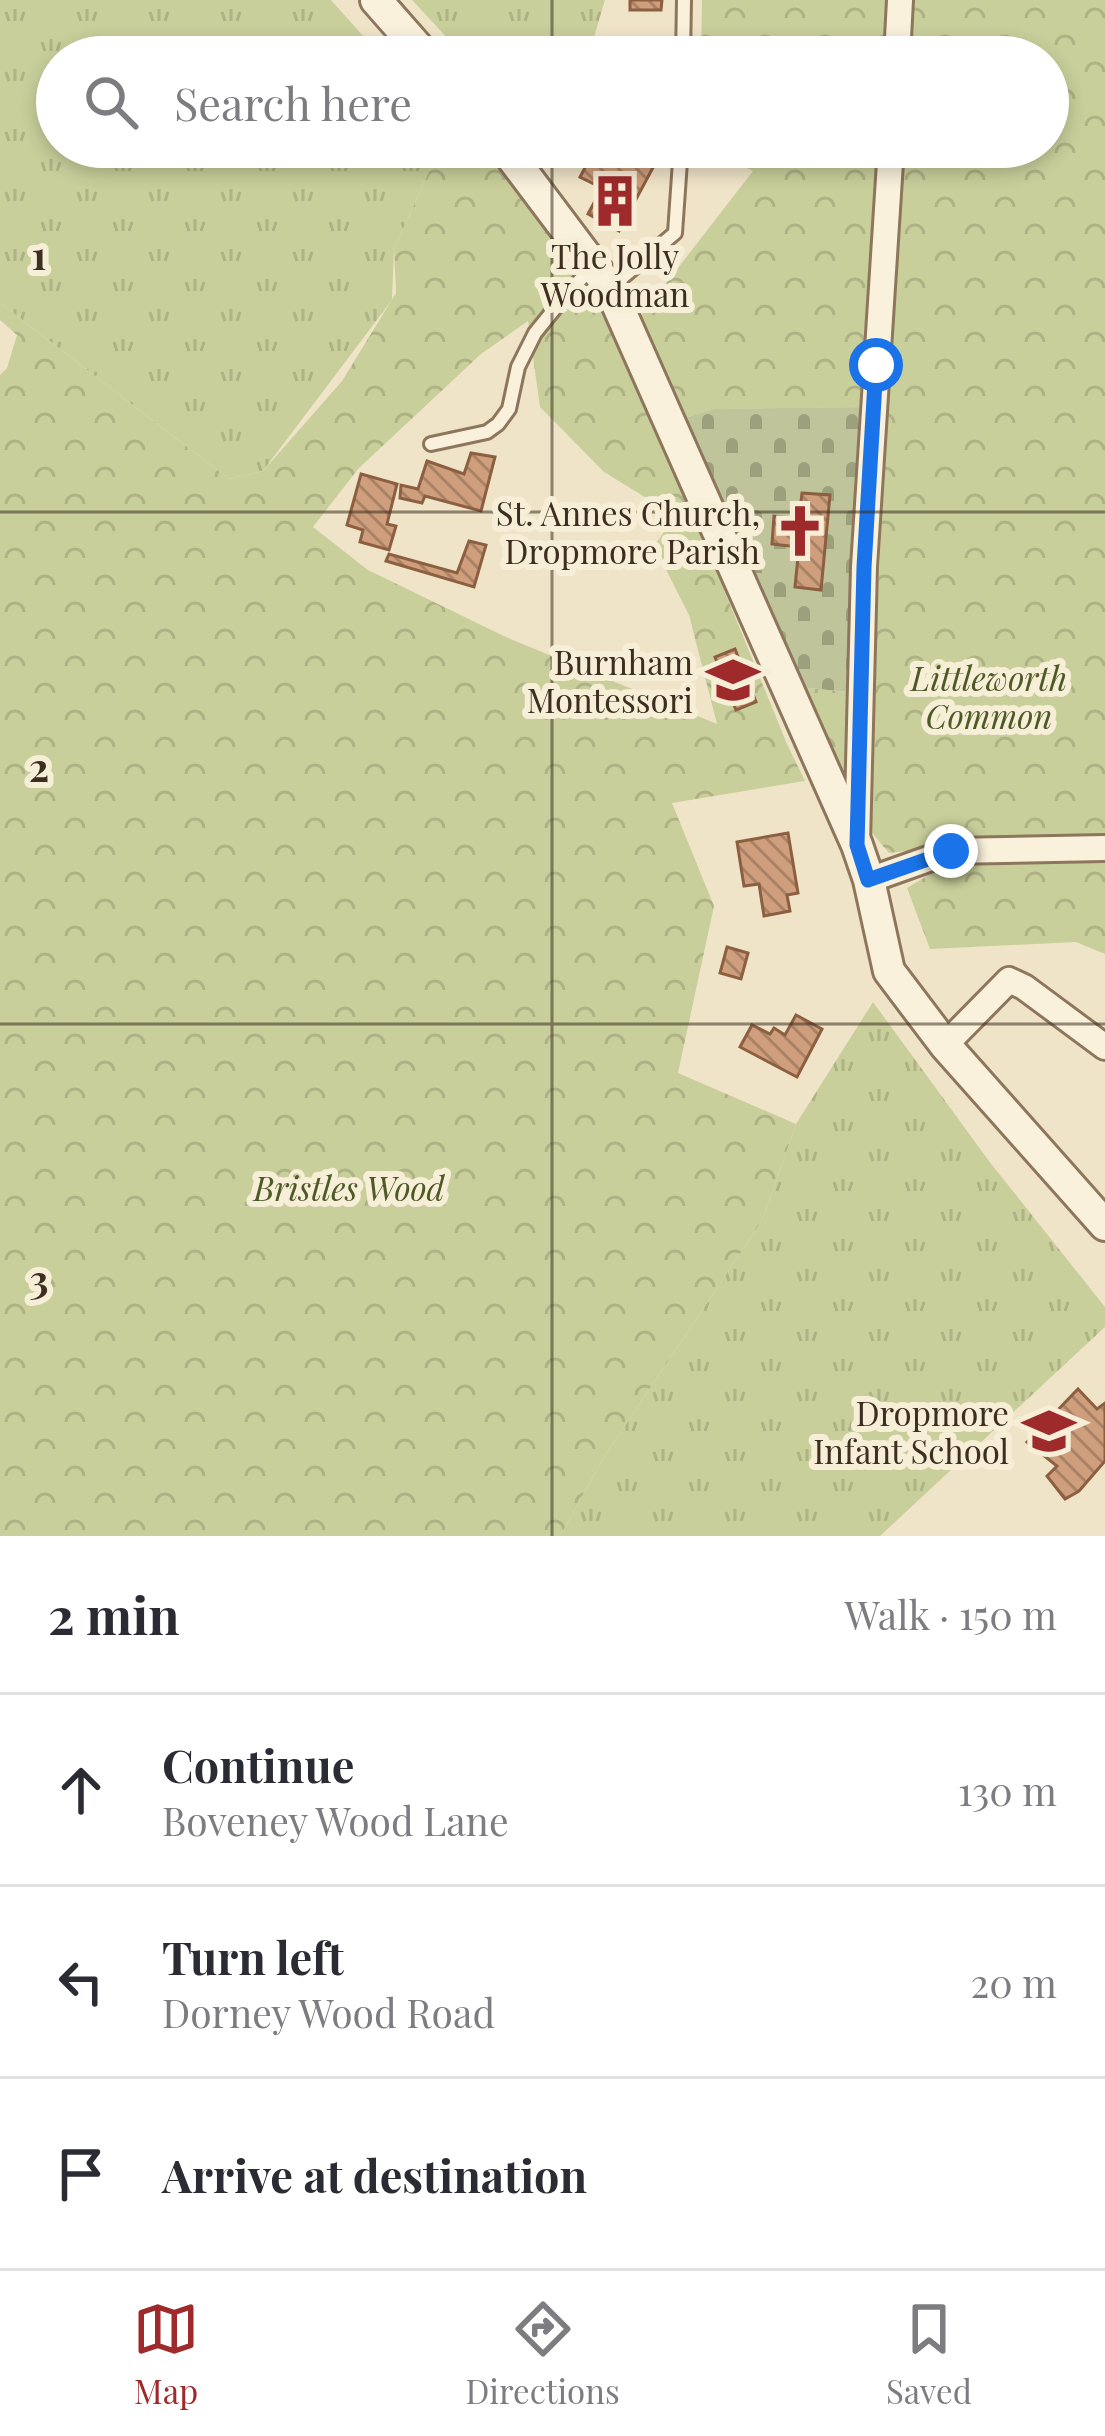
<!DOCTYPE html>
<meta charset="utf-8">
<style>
:root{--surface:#fff;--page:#f2f2f3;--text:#2b2b33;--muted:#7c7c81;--line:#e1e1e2;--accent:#9e2a2b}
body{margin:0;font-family:"Playfair Display",serif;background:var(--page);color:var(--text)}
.stop{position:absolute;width:36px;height:36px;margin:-27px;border:9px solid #1a73e8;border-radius:50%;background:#fff}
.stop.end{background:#1a73e8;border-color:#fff;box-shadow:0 3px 12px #0008}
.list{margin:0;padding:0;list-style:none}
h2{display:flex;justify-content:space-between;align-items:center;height:156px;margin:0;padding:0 48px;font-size:51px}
h2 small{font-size:39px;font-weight:400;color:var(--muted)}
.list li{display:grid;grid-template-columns:78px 1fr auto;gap:36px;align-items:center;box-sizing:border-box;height:192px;padding:0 48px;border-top:3px solid var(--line)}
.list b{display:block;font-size:45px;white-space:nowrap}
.list p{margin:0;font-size:39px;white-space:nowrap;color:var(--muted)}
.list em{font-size:39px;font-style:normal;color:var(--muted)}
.icon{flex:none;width:66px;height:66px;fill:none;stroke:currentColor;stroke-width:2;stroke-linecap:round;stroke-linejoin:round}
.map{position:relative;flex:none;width:1105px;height:1536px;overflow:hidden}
.search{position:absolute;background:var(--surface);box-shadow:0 6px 18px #0003;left:36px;right:36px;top:36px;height:132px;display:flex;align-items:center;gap:30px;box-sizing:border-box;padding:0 42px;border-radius:66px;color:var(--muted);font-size:45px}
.sheet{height:732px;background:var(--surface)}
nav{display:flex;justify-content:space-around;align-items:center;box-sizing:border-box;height:168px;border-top:3px solid var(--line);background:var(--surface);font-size:33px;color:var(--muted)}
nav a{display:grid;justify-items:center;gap:6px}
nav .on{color:var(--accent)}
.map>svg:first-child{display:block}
.grass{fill:url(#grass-tufts)}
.forest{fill:url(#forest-crowns);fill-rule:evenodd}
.cemetery{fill:url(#cemetery-stones)}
.building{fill:url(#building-back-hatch);stroke:#8d5f41;stroke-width:3}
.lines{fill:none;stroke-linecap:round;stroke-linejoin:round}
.service-casing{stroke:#8d765c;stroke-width:18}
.minor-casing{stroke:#8d765c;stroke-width:30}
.tertiary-casing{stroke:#8d765c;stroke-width:36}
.service{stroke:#faf1dc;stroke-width:12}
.minor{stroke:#faf1dc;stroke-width:24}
.tertiary{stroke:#faf1dc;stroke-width:30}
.route{stroke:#1a73e8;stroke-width:15}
.grid{fill:none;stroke:#3d2e20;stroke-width:3;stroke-opacity:0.55}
.labels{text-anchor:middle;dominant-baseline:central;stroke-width:12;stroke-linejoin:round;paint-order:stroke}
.poi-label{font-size:33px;fill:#3d2e20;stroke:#f7eed8;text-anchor:end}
.park-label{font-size:33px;font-style:italic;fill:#4d5a26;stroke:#f7eed8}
.grid-label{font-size:39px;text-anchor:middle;font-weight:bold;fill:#3d2e20;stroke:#f7eed8;stroke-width:12;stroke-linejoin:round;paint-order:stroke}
</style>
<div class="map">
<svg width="1105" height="1536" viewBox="0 0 1105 1536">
<defs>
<pattern id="grass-tufts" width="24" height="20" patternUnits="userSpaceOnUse" patternTransform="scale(3)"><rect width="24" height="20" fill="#c9cf9b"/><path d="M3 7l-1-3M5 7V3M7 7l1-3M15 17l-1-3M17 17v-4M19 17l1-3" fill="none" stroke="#aeb285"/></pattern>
<pattern id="forest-crowns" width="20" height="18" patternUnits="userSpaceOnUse" patternTransform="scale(3)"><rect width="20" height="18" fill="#c9cf9b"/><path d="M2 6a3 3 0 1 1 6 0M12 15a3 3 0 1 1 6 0" fill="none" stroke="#aeb285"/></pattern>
<pattern id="cemetery-stones" width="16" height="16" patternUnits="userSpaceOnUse" patternTransform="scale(3)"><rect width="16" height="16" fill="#bfc49a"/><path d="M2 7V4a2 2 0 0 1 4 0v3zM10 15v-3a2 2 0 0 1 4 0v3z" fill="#9ca07d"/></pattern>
<pattern id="building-back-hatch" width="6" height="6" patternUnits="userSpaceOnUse" patternTransform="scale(3)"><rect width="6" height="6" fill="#cf9f7d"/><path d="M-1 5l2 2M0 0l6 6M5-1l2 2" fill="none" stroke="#a98266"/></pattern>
</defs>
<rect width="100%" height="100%" fill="#f0e4c8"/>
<!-- grass -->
<g class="grass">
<path d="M0 0H331L382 57H57V147H440L394 249 392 300 263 471 229 479 0 303Z"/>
<path d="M412 0H605L588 57H465Z"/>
<path d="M873 1002 989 1161 1105 1307V1327L880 1536H560L604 1457 763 1219 796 1124Z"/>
</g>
<!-- forest -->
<g class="forest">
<path d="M702 0H890L887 57H701Z"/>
<path d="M909 0H1105V837L1021 838 889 853 866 826 901 147H1048V57H906Z"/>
<path d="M440 147H488L584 247 787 744 805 781 672 803 714 906 678 1073 796 1124 763 1219 604 1457 560 1536H0V375L7 368 17 335 0 320V303L229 479 263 471 342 381 396 293 394 249ZM528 321 540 407 604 472 658 505 667 528 654 546 689 615 717 724 508 638 368 570 313 527 358 469 481 354Z"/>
<path d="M703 147H882L866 407 715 409 679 420 640 317 753 171Z"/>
<path d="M799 687 848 692 846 806Z"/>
<path d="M975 859H1105V954L1076 942 930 949 907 888 945 865Z"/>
</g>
<!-- cemetery -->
<path class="cemetery" d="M866 407 848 692 799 687 679 420 714 409Z"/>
<!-- building -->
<g class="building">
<path d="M630 0H662L661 10H630Z"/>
<path d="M596 147H664L619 231 588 214 602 188 580 177Z"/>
<path d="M471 453 495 457 481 511 425 496 422 503 400 498 401 485 418 489 427 461 464 474Z"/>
<path d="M361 474 397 484 387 524 396 526 389 550 360 542 363 530 347 525Z"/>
<path d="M802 493 830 495 821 590 795 587 799 547 772 544 774 516 799 518Z"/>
<path d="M469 541 486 545 474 587 386 561 389 554 457 573Z"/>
<path d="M735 649 756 702 736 710 715 657Z"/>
<path d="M788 833 798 893 787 895 790 911 764 916 759 884 744 886 737 842Z"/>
<path d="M727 947 748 953 741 979 720 973Z"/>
<path d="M796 1015 822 1029 797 1077 740 1047 752 1025 770 1034 774 1028 785 1035Z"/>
<path d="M1078 1389 1097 1409 1105 1403V1461L1079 1491 1065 1499 1047 1476 1057 1466 1027 1442Z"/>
</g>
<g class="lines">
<!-- service casing -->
<g class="service-casing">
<g id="service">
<path d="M683 57 684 0"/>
<path d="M610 288 675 233 681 147"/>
<path d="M431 444 487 432 498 424 509 409 518 367 535 333 569 291 594 266"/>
</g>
</g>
<!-- minor casing -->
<g class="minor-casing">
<g id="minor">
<path d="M897 57 900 0"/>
<path d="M857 843 864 567 891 147"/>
<path d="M869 880 951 851 1105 848"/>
<path d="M945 1045 1009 980 1024 987 1105 1047"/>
</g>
</g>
<!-- tertiary casing -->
<g class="tertiary-casing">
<g id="tertiary">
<path d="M376 0 426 57"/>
<path d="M504 147 610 288 857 845 869 880 889 971 945 1045 1105 1225"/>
</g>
</g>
<!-- service -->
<use href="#service" class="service"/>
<!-- minor -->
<use href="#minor" class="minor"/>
<!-- tertiary -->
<use href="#tertiary" class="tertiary"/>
</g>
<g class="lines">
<!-- route -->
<path class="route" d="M876 365 864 567 857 845 868 880 951 851"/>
</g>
<!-- grid -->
<path class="grid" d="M552 0V57M552 147V1536M0 512H1105M0 1024H1105"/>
<!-- icons -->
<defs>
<g id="building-bare" transform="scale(4.14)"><path d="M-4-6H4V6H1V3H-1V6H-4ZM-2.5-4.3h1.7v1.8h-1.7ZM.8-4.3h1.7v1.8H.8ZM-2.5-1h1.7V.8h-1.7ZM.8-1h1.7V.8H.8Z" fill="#9e2a2b" stroke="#f7eed8" stroke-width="2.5" paint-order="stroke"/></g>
<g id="church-bare" transform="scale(4.14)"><path d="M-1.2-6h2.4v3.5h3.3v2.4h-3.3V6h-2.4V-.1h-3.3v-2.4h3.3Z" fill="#9e2a2b" stroke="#f7eed8" stroke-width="2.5" paint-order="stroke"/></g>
<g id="school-bare" transform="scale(4.14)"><path d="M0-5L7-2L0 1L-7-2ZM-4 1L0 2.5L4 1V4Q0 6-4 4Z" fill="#9e2a2b" stroke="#f7eed8" stroke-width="2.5" paint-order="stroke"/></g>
</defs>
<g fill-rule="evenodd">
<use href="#building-bare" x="615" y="201"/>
<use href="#church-bare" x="800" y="531"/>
<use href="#school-bare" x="733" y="680"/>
<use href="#school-bare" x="1049" y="1431"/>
</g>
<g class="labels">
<!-- poi labels -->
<g class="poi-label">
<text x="615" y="255" text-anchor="middle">The Jolly<tspan x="615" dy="38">Woodman</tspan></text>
<text x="760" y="512">St. Annes Church,<tspan x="760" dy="38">Dropmore Parish</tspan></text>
<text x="693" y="661">Burnham<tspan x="693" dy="38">Montessori</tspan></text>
<text x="1009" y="1412">Dropmore<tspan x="1009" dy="38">Infant School</tspan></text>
</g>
<!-- park labels -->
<g class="park-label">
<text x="989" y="677">Littleworth<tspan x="989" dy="38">Common</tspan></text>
<text x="349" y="1187">Bristles Wood</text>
</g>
</g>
<g class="grid-label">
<text x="39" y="270">1</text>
<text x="39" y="782">2</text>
<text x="39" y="1294">3</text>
</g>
</svg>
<div class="stop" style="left:876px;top:365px"></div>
<div class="stop end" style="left:951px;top:851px"></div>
<div class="search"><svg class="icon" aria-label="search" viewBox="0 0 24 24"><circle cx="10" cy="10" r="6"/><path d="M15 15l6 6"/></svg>Search here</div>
</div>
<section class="sheet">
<h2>2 min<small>Walk · 150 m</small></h2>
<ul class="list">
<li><svg class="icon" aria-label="ahead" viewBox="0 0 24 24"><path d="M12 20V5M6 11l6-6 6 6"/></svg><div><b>Continue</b><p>Boveney Wood Lane</p></div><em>130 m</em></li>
<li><svg class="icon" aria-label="left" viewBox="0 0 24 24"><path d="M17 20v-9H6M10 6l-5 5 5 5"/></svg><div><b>Turn left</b><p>Dorney Wood Road</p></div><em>20 m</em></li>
<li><svg class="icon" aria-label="arrive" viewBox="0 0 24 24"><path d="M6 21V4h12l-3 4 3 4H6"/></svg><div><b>Arrive at destination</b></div></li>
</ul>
</section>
<nav>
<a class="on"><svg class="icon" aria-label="map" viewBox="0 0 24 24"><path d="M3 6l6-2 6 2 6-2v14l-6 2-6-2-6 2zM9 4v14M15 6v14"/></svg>Map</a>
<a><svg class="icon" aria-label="directions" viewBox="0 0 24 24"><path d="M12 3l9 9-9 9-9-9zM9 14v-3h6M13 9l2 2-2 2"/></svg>Directions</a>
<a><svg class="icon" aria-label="saved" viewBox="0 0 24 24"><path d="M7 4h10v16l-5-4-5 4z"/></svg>Saved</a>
</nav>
